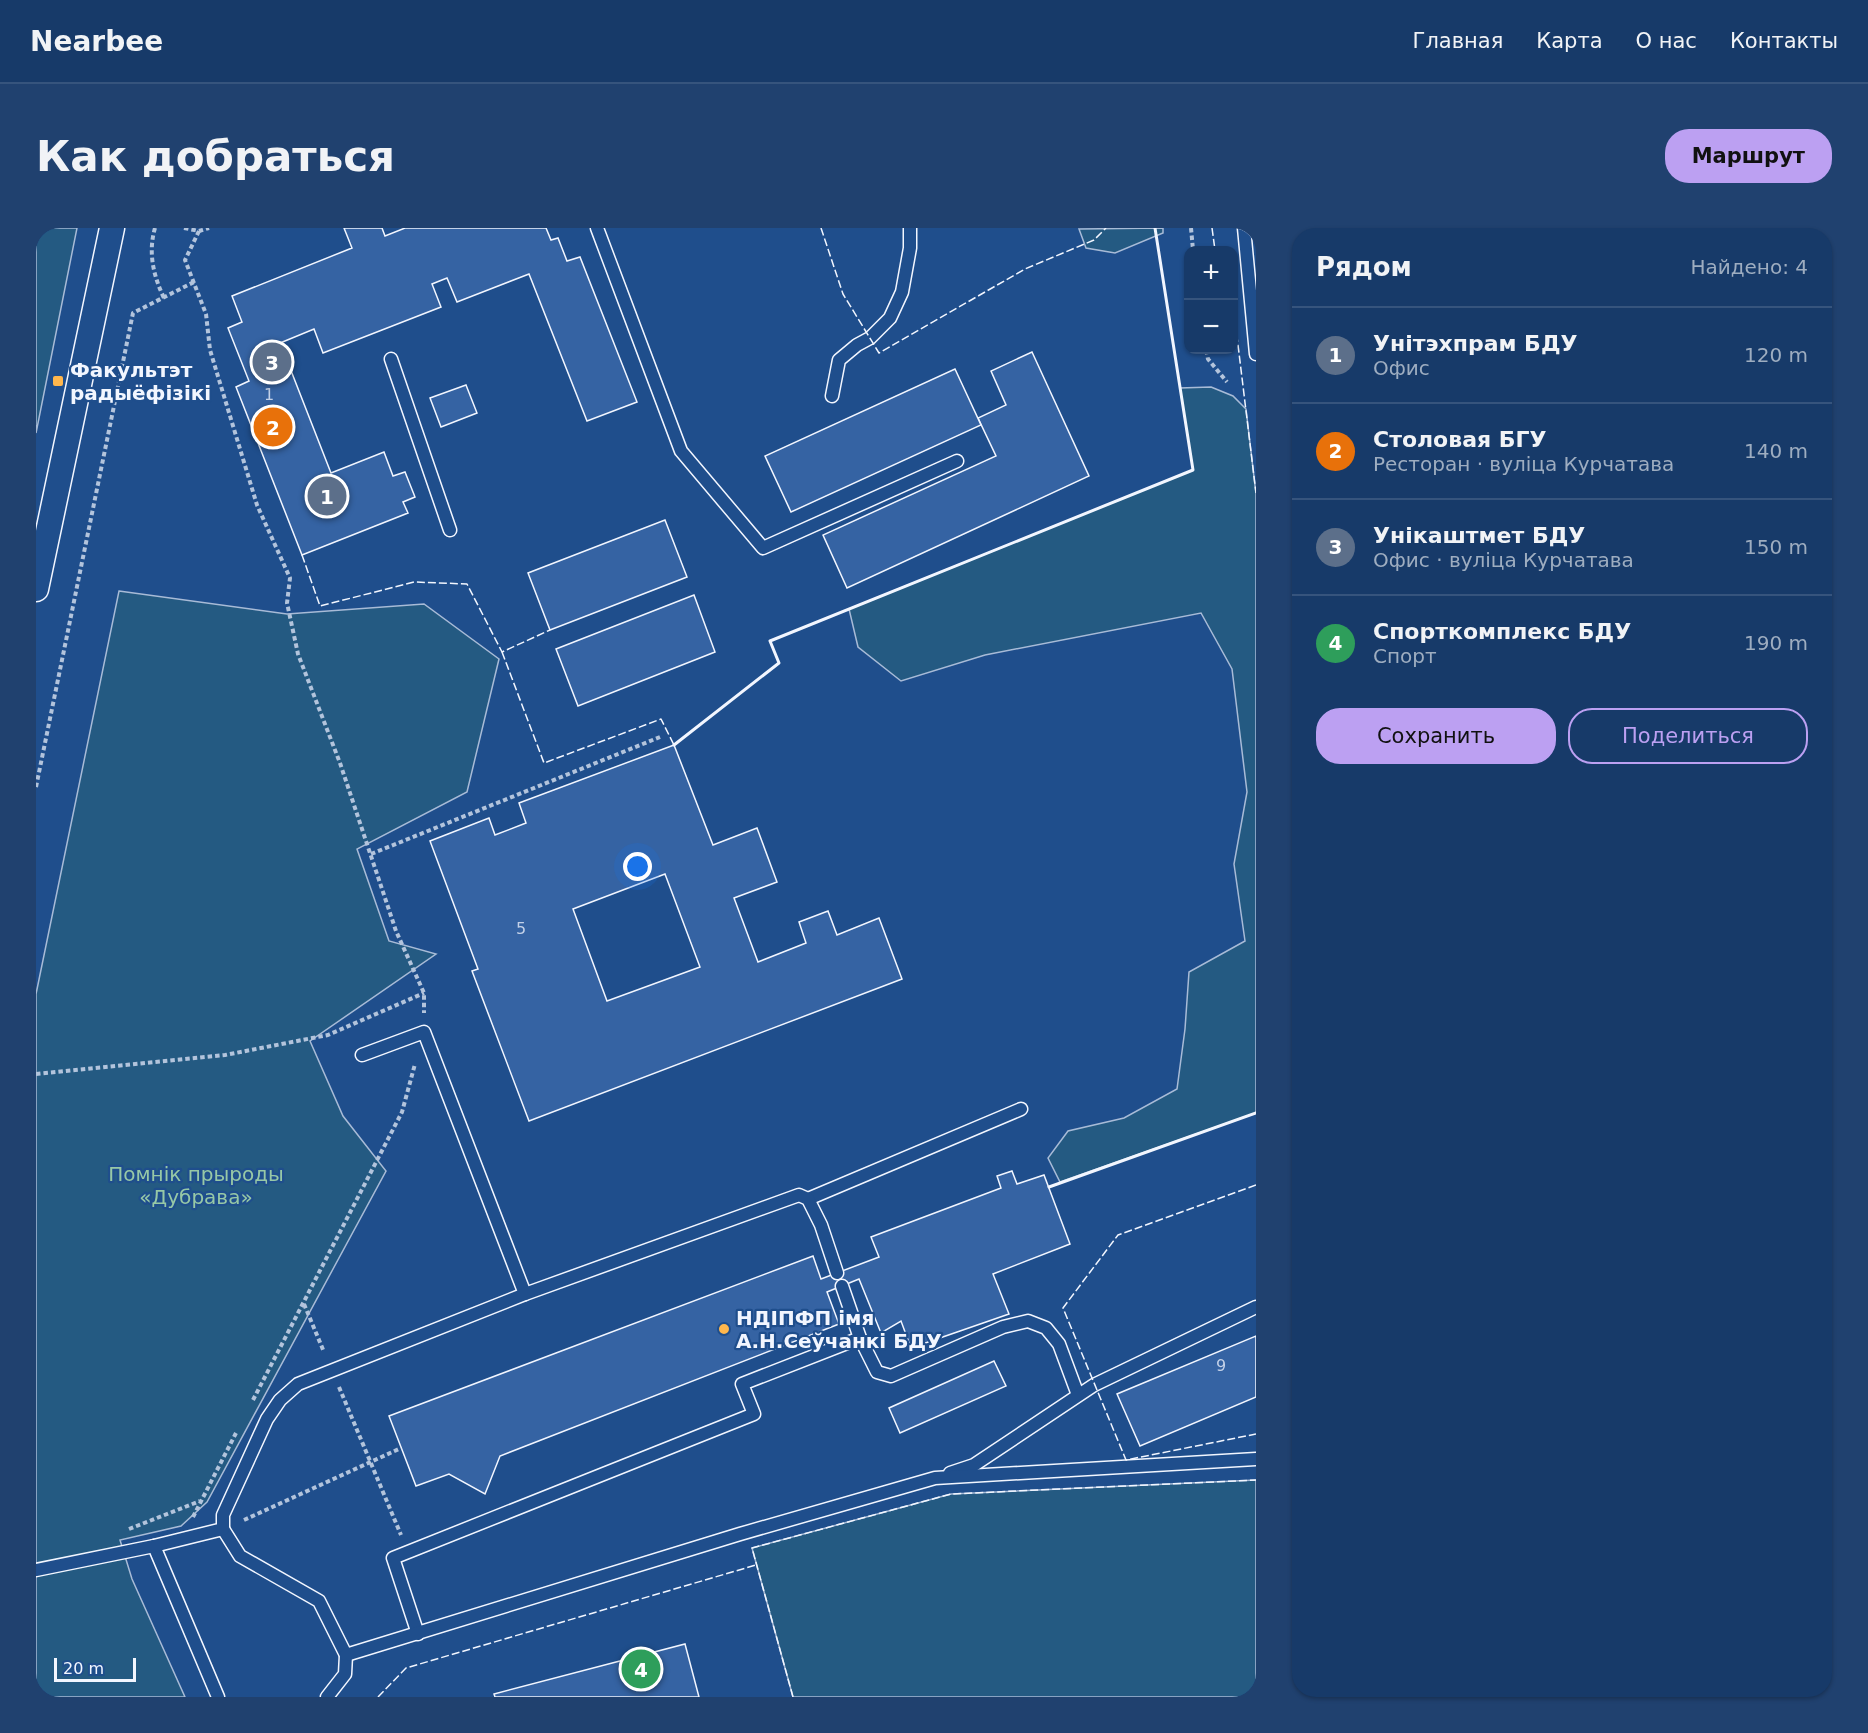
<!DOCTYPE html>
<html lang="ru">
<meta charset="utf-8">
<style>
:root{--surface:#173a69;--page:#20416f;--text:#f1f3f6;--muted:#9eadc0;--line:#36547d;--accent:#bca0f2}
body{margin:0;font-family:"DejaVu Sans",sans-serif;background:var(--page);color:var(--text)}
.controls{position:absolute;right:18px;top:18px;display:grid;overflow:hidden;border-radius:12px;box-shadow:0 2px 4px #0004}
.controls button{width:54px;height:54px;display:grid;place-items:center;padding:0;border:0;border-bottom:2px solid var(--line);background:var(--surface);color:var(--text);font:30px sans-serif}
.scale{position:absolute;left:18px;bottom:15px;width:82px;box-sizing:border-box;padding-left:6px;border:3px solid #f2f6ff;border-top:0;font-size:16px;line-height:21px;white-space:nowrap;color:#f2f6ff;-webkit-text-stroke:4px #1f4e8c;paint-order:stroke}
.you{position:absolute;left:602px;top:639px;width:21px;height:21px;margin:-15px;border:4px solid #fff;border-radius:50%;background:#1a73e8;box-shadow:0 0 0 9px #1a73e833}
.badge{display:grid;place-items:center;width:39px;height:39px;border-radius:50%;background:var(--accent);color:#fff;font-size:20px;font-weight:700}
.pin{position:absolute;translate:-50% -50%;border:3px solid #fff;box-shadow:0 2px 6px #0006}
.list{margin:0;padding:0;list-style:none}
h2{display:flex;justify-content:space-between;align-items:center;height:78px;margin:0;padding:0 24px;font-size:26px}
h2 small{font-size:20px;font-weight:400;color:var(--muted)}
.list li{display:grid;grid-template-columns:39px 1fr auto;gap:18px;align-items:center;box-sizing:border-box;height:96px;padding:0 24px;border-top:2px solid var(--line)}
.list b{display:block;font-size:22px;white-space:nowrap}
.list p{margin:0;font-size:20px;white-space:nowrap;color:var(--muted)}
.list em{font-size:20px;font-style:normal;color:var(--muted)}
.actions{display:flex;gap:12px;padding:18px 24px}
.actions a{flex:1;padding:14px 0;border:2px solid var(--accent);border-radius:24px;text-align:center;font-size:21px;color:var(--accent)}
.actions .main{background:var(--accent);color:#111}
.map{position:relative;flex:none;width:1220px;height:1469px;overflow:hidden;border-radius:24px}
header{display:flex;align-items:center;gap:36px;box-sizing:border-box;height:84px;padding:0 30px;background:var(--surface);border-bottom:2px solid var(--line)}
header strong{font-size:28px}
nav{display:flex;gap:33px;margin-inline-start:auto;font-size:21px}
.intro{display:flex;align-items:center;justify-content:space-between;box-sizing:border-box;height:144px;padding:0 36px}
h1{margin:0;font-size:42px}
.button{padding:15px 27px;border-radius:24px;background:var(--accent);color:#111;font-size:21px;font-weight:700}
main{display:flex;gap:36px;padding:0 36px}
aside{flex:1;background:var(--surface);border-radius:24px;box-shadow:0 2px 4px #0004}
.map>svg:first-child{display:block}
.green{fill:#245a82;stroke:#a8bbd7;stroke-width:1.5}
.building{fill:#3563a3;stroke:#f2f6ff;stroke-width:1.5;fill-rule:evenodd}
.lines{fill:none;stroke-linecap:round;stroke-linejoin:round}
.lane-casing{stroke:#f2f6ff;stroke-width:15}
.street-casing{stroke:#f2f6ff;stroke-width:27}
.path{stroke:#b3c4dc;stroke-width:4;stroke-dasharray:4.5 3;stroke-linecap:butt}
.lane{stroke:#1f4e8c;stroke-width:12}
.street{stroke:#1f4e8c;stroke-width:24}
.fence{stroke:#f2f6ff;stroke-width:1.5;stroke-dasharray:8 3;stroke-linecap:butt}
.wall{stroke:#f2f6ff;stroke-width:3}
.poi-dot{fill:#ffb74d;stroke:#1f4e8c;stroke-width:2}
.labels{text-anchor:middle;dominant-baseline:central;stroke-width:4.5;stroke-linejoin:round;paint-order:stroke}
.number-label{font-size:16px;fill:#c3d1e8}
.poi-label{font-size:20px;font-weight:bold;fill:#f2f6ff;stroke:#1f4e8c;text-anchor:start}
.park-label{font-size:20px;fill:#97c8a6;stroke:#1f4e8c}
</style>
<header>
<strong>Nearbee</strong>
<nav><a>Главная</a><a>Карта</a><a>О нас</a><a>Контакты</a></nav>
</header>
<div class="intro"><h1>Как добраться</h1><a class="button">Маршрут</a></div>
<main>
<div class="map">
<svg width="1220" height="1469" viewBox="0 0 1220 1469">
<rect width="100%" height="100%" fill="#1f4e8c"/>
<!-- green -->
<g class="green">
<path d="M0 0H41L0 205Z"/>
<path d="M1127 0V5L1079 25 1050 20 1043 1Z"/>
<path d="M1175 159 1197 168 1210 181 1220 266V885L1024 954 1012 930 1032 903 1088 890 1141 861 1149 801 1153 744 1209 713 1198 636 1211 564 1196 441 1165 385 949 427 865 453 822 419 813 381 1157 242 1144 160Z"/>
<path d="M83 363 251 386 388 376 463 431 431 564 321 621 353 713 400 726 274 813 307 888 350 943 171 1274 145 1298 84 1312 96 1351 149 1469H0V766Z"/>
<path d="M1220 1252V1469H757L716 1320 915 1266Z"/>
</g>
<!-- building -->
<g class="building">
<path d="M308 0H346L349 8 369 0H510L515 12 522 10 531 33 544 29 601 174 551 193 493 46 421 74 411 50 396 56 405 79 287 125 278 101 232 120 240 140 252 135 295 245 348 224 357 248 369 244 379 269 367 274 372 285 266 327 200 159 213 153 192 100 206 94 196 68 316 20Z"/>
<path d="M996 124 1053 248 811 360 787 307 960 228 942 190 970 177 955 143Z"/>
<path d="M919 141 945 197 755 284 729 228Z"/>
<path d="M430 157 441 185 405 199 394 170Z"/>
<path d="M629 292 651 349 514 402 492 345Z"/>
<path d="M658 367 679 424 542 478 520 421Z"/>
<path d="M638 517 677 617 721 600 741 654 698 670 722 734 770 715 763 694 792 683 801 707 843 690 866 751 493 893 436 743 442 741 394 613 453 590 459 607 490 595 483 575ZM629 646 664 739 571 773 537 681Z"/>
<path d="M976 943 981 956 1008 947 1034 1016 957 1046 973 1086 875 1120 865 1093 845 1105 823 1051 791 1064 803 1096 464 1228 449 1266 413 1246 380 1258 353 1188 777 1028 785 1051 843 1029 835 1009 965 960 961 948Z"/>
<path d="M1220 1108V1169L1104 1218 1081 1166Z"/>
<path d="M958 1133 970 1158 864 1205 853 1180Z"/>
<path d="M649 1416 663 1469H459L458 1466Z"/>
</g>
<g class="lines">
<!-- lane casing -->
<g class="lane-casing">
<g id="lane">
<path d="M561 0 645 223 727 320 921 233"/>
<path d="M1208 0 1220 126"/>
<path d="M355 131 414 302"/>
<path d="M796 168 803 132 821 117 834 110 854 90 866 64 874 20V0"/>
<path d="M326 827 388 804 489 1066"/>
<path d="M772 971 985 881"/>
<path d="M806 1058 824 1110 841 1144 855 1148 967 1099 992 1093 1010 1100 1023 1116 1042 1167"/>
<path d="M914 1245 938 1237 1058 1157 1220 1079"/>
<path d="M187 1301 204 1328 283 1373 310 1427 309 1446 291 1469"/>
<path d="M118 1318 182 1469"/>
<path d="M0 1342 118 1318 187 1301V1287L231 1191 244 1172 262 1156 489 1066 763 967 772 971 785 997 801 1045"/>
<path d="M382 1406 357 1330 718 1186 706 1156 824 1110"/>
<path d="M310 1427 704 1306 899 1250 1220 1231"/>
</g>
</g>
<!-- street casing -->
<g class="street-casing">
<path id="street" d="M0 361 76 0"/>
</g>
<!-- path -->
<g class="path">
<path d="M119 0C112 24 117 47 128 70"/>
<path d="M148 0 163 3 173 0"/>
<path d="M1155 0 1157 22"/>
<path d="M163 3 149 32 170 86 174 122 221 277 254 350 251 375 262 426 304 535 360 703 388 765V785"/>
<path d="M1170 122 1172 131 1191 154"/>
<path d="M0 559 97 85 158 54"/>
<path d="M335 626 624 509"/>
<path d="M0 846 189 827 292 807 388 765"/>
<path d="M268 1076 288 1124"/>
<path d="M303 1159 365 1307"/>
<path d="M217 1172 366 884 379 836"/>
<path d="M157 1289 200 1205"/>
<path d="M208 1292 365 1220"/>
<path d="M93 1301 164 1273"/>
</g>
<!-- lane -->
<use href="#lane" class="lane"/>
<!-- street -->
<use href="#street" class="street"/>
<!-- fence -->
<g class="fence">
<path d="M785 0 807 66 843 125 989 41 1058 12 1070 0"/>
<path d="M1176 0 1179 22"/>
<path d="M1198 84 1220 265"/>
<path d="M266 327 284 378 378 354 431 356 466 424 514 402"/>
<path d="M466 424 508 535 625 491 638 517"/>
<path d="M1220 957 1082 1007 1027 1080 1090 1232 1220 1206"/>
<path d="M342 1469 370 1440 720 1337"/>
<path d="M757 1469 716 1320 915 1266 1220 1252"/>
</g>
<!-- wall -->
<g class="wall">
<path d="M638 517 743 435 734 413 1157 242 1119 0"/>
<path d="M1013 959 1220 885"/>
</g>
</g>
<!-- markers -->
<g class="poi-dot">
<rect x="16" y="147" width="12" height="12" rx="3"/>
<circle cx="688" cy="1101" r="6"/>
</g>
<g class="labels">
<!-- number labels -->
<g class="number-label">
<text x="233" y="166">1</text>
<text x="485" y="700">5</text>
<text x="1185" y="1137">9</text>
</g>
<!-- poi labels -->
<g class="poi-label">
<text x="34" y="142">Факультэт<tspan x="34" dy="23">радыёфізікі</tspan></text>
<text x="700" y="1090">НДІПФП імя<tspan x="700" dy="23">А.Н.Сеўчанкі БДУ</tspan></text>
</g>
<!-- park labels -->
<g class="park-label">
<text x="160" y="946">Помнік прыроды<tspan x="160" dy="23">«Дубрава»</tspan></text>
</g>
</g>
</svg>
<div class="controls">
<button>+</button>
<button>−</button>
</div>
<div class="scale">20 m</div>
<div class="you"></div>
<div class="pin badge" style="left:291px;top:268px;background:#5c6f8a">1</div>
<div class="pin badge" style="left:237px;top:199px;background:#e8710a">2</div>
<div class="pin badge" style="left:236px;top:134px;background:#5c6f8a">3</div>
<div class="pin badge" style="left:605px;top:1441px;background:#2e9e5b">4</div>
</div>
<aside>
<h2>Рядом<small>Найдено: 4</small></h2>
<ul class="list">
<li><span class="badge" style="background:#5c6f8a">1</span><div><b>Унітэхпрам БДУ</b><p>Офис</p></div><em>120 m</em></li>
<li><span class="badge" style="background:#e8710a">2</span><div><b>Столовая БГУ</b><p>Ресторан · вуліца Курчатава</p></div><em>140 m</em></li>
<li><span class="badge" style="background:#5c6f8a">3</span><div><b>Унікаштмет БДУ</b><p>Офис · вуліца Курчатава</p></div><em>150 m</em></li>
<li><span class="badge" style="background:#2e9e5b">4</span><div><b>Спорткомплекс БДУ</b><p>Спорт</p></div><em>190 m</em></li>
</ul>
<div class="actions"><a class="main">Сохранить</a><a>Поделиться</a></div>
</aside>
</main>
